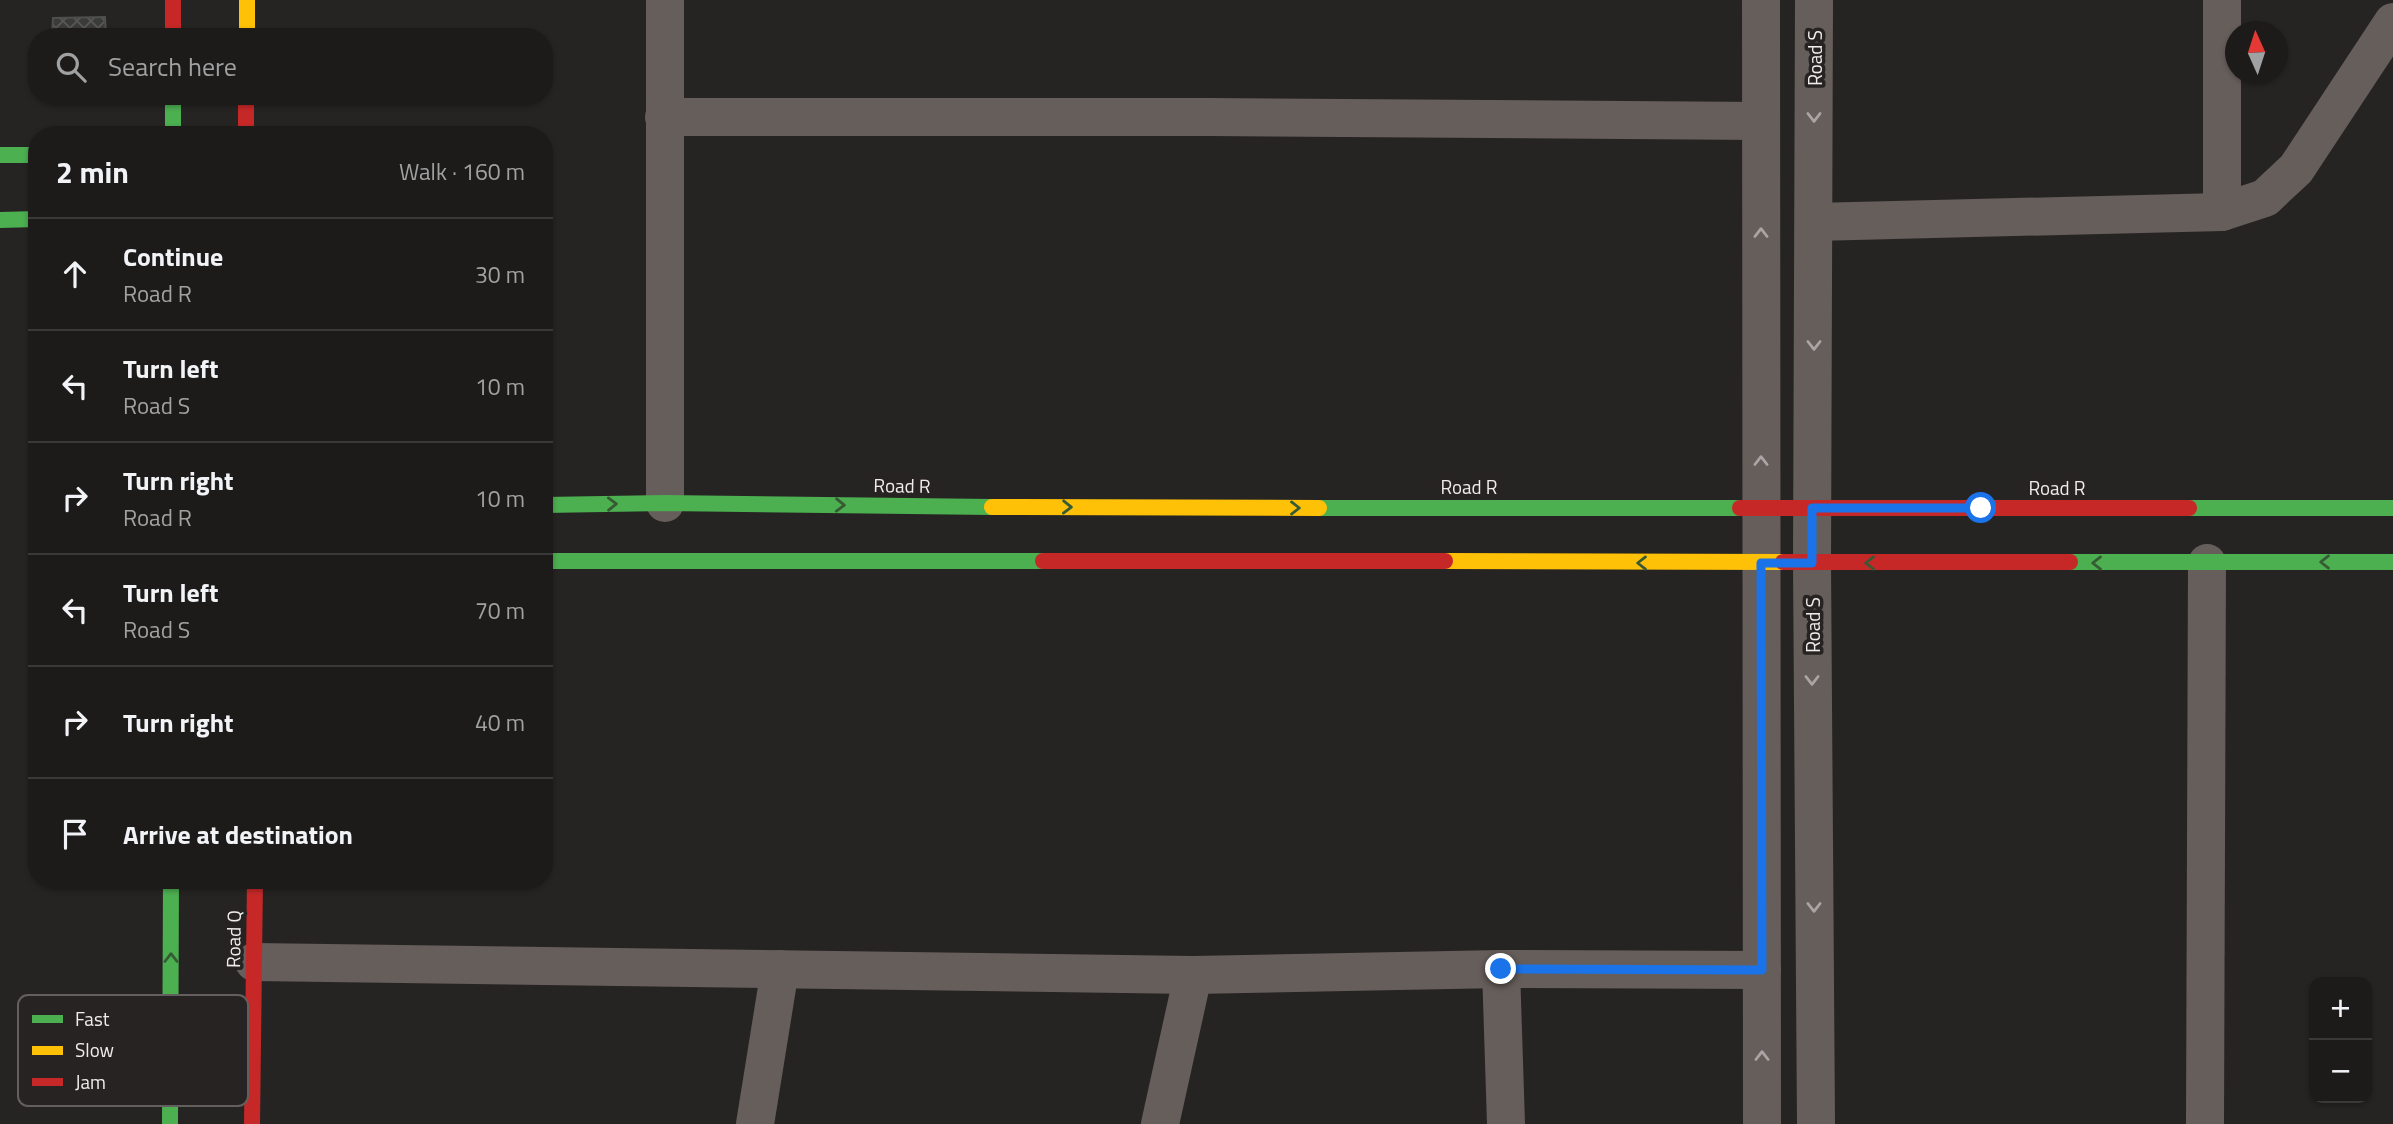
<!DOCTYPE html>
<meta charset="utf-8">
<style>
:root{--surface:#1c1b1a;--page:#252423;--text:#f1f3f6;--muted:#a0a1a2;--line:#3a3939}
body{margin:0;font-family:"Titillium Web",sans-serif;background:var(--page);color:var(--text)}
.controls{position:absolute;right:21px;bottom:21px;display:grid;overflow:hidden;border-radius:14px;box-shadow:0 2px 5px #0004}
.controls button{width:63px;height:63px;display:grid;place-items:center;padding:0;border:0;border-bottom:2px solid var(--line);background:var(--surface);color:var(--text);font:35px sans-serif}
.compass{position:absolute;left:2225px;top:21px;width:63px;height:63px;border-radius:50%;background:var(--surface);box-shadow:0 2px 5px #0004;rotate:357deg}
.stop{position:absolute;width:21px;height:21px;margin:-16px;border:5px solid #1a73e8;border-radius:50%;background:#fff}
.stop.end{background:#1a73e8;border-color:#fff;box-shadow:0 2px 7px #0008}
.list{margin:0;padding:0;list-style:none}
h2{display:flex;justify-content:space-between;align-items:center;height:91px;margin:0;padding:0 28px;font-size:30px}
h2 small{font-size:23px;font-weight:400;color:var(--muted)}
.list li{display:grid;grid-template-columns:46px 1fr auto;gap:21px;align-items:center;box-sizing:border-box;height:112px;padding:0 28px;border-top:2px solid var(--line)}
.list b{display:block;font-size:26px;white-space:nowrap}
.list p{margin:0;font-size:23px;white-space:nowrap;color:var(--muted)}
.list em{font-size:23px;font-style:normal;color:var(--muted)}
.icon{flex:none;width:38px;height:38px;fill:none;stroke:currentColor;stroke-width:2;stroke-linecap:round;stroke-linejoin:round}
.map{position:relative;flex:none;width:2393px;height:1124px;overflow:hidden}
.search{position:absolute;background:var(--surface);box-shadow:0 2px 5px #0004;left:28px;top:28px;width:525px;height:77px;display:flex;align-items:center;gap:18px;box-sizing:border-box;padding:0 24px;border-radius:28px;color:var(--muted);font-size:26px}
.panel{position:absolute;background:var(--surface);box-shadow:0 2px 5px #0004;left:28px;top:126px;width:525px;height:763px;border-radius:28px}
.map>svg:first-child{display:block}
.building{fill:url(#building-cross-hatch);stroke:#4e4f4e;stroke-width:2}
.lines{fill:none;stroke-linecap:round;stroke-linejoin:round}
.street{stroke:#665e5b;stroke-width:38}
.fast{stroke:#4caf50;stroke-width:16}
.slow{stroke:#ffc107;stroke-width:16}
.jam{stroke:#c62828;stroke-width:16}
.oneway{stroke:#aaa5a4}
.oneway2{stroke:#365b34}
.route{stroke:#1a73e8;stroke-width:9}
.labels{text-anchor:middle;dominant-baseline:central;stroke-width:7;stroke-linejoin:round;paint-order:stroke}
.street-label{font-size:19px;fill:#efecec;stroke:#272322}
.key{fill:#272322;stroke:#635f5f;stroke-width:2}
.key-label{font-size:19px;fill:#efecec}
</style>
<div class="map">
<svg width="2393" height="1124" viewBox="0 0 2393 1124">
<defs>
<pattern id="building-cross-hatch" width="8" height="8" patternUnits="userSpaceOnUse" patternTransform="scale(1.75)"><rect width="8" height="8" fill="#3b3b3a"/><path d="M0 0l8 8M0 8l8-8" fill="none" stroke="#585857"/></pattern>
</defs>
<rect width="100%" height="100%" fill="#262423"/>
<!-- building -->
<path class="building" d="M105 17 106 37H52L53 18Z"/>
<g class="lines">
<!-- street -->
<g class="street">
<path d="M665 0V503"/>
<path d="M1761 0 1762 1124"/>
<path d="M1814 0 1812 563 1816 1124"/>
<path d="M664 117H1210L1761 121"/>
<path d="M2222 212V0"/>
<path d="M1814 222 2222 212 2265 198 2296 169 2393 22"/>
<path d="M254 962 1193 975 1501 969 1762 970"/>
<path d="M1501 969 1506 1124"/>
<path d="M755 1124 780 969"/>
<path d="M1160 1124 1193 975"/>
<path d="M2205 1124 2207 563"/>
</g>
<!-- fast -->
<g class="fast">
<path d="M173 96V135"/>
<path d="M0 155H37"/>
<path d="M0 220 37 219"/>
<path d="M544 505 665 503 992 507"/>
<path d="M1319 508H1740"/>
<path d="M2189 508H2393"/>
<path d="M544 561H1043"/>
<path d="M2070 562H2393"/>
<path d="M170 1124 171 880"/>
</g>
<!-- slow -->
<g class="slow">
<path d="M247 0V37"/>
<path d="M992 507 1319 508"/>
<path d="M1445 561 1783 562"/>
</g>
<!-- jam -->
<g class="jam">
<path d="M173 0V37"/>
<path d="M246 96V135"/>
<path d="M1740 508H2189"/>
<path d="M1043 561H1445"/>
<path d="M1783 562H2070"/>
<path d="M252 1124 255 880"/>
</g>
</g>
<!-- one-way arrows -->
<defs><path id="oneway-chevron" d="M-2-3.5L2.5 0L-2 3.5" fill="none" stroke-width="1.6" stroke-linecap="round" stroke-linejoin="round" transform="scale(1.75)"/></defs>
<g class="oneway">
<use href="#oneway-chevron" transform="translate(1814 117) rotate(90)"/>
<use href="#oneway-chevron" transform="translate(1761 233) rotate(-90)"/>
<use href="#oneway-chevron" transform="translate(1814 345) rotate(90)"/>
<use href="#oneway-chevron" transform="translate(1761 461) rotate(-90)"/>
<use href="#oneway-chevron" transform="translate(1812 680) rotate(90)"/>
<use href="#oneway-chevron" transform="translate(1814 907) rotate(90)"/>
<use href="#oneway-chevron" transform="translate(1762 1056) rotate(-90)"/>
</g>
<g class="oneway2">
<use href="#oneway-chevron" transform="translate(612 504) rotate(-1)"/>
<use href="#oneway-chevron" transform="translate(840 505) rotate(1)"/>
<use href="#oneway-chevron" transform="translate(1067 507) rotate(1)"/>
<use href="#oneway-chevron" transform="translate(1295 508)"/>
<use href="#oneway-chevron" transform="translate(2325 562) rotate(180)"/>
<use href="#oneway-chevron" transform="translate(1642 563) rotate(-180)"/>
<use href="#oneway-chevron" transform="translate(1870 563) rotate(-180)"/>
<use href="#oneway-chevron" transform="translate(2097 563) rotate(-180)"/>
<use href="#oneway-chevron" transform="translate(171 958) rotate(-90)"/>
</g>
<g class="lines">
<!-- route -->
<path class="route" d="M1501 969 1762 970 1761 563H1812V508H1981"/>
</g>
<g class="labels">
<!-- street labels -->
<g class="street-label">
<text transform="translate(1814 58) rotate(-90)">Road S</text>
<text transform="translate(902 485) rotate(1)">Road R</text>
<text x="1469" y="486">Road R</text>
<text x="2057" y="487">Road R</text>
<text transform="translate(1812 625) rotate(-90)">Road S</text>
<text transform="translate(233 939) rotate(-89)">Road Q</text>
</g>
</g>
<!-- legend -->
<rect x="18" y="995" width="230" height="111" rx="10" class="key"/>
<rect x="32" y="1015" width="31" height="8" fill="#4caf50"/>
<rect x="32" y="1046" width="31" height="9" fill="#ffc107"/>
<rect x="32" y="1078" width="31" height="8" fill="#c62828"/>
<g class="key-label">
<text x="75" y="1026">Fast</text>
<text x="75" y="1057">Slow</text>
<text x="75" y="1089">Jam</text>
</g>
</svg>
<div class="controls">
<button>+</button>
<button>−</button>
</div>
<svg class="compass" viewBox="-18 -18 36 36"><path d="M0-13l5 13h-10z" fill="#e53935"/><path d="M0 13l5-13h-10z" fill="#a0a1a2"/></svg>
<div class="stop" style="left:1981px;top:508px"></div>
<div class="stop end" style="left:1501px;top:969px"></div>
<div class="search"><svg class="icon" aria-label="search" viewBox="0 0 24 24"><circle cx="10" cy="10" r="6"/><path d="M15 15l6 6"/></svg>Search here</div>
<section class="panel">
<h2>2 min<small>Walk · 160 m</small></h2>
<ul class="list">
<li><svg class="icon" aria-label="ahead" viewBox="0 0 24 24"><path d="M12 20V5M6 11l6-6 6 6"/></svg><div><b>Continue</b><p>Road R</p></div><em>30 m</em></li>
<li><svg class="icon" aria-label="left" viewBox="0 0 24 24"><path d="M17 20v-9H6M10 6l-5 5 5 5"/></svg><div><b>Turn left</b><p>Road S</p></div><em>10 m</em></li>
<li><svg class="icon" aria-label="right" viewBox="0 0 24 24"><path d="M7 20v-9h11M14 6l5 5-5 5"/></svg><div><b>Turn right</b><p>Road R</p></div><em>10 m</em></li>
<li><svg class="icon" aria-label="left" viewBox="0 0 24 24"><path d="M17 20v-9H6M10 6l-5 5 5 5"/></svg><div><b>Turn left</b><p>Road S</p></div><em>70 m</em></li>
<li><svg class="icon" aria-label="right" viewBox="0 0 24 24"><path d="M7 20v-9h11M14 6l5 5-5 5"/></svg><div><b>Turn right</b></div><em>40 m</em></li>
<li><svg class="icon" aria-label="arrive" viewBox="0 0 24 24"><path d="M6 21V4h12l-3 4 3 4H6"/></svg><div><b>Arrive at destination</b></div></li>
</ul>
</section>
</div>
